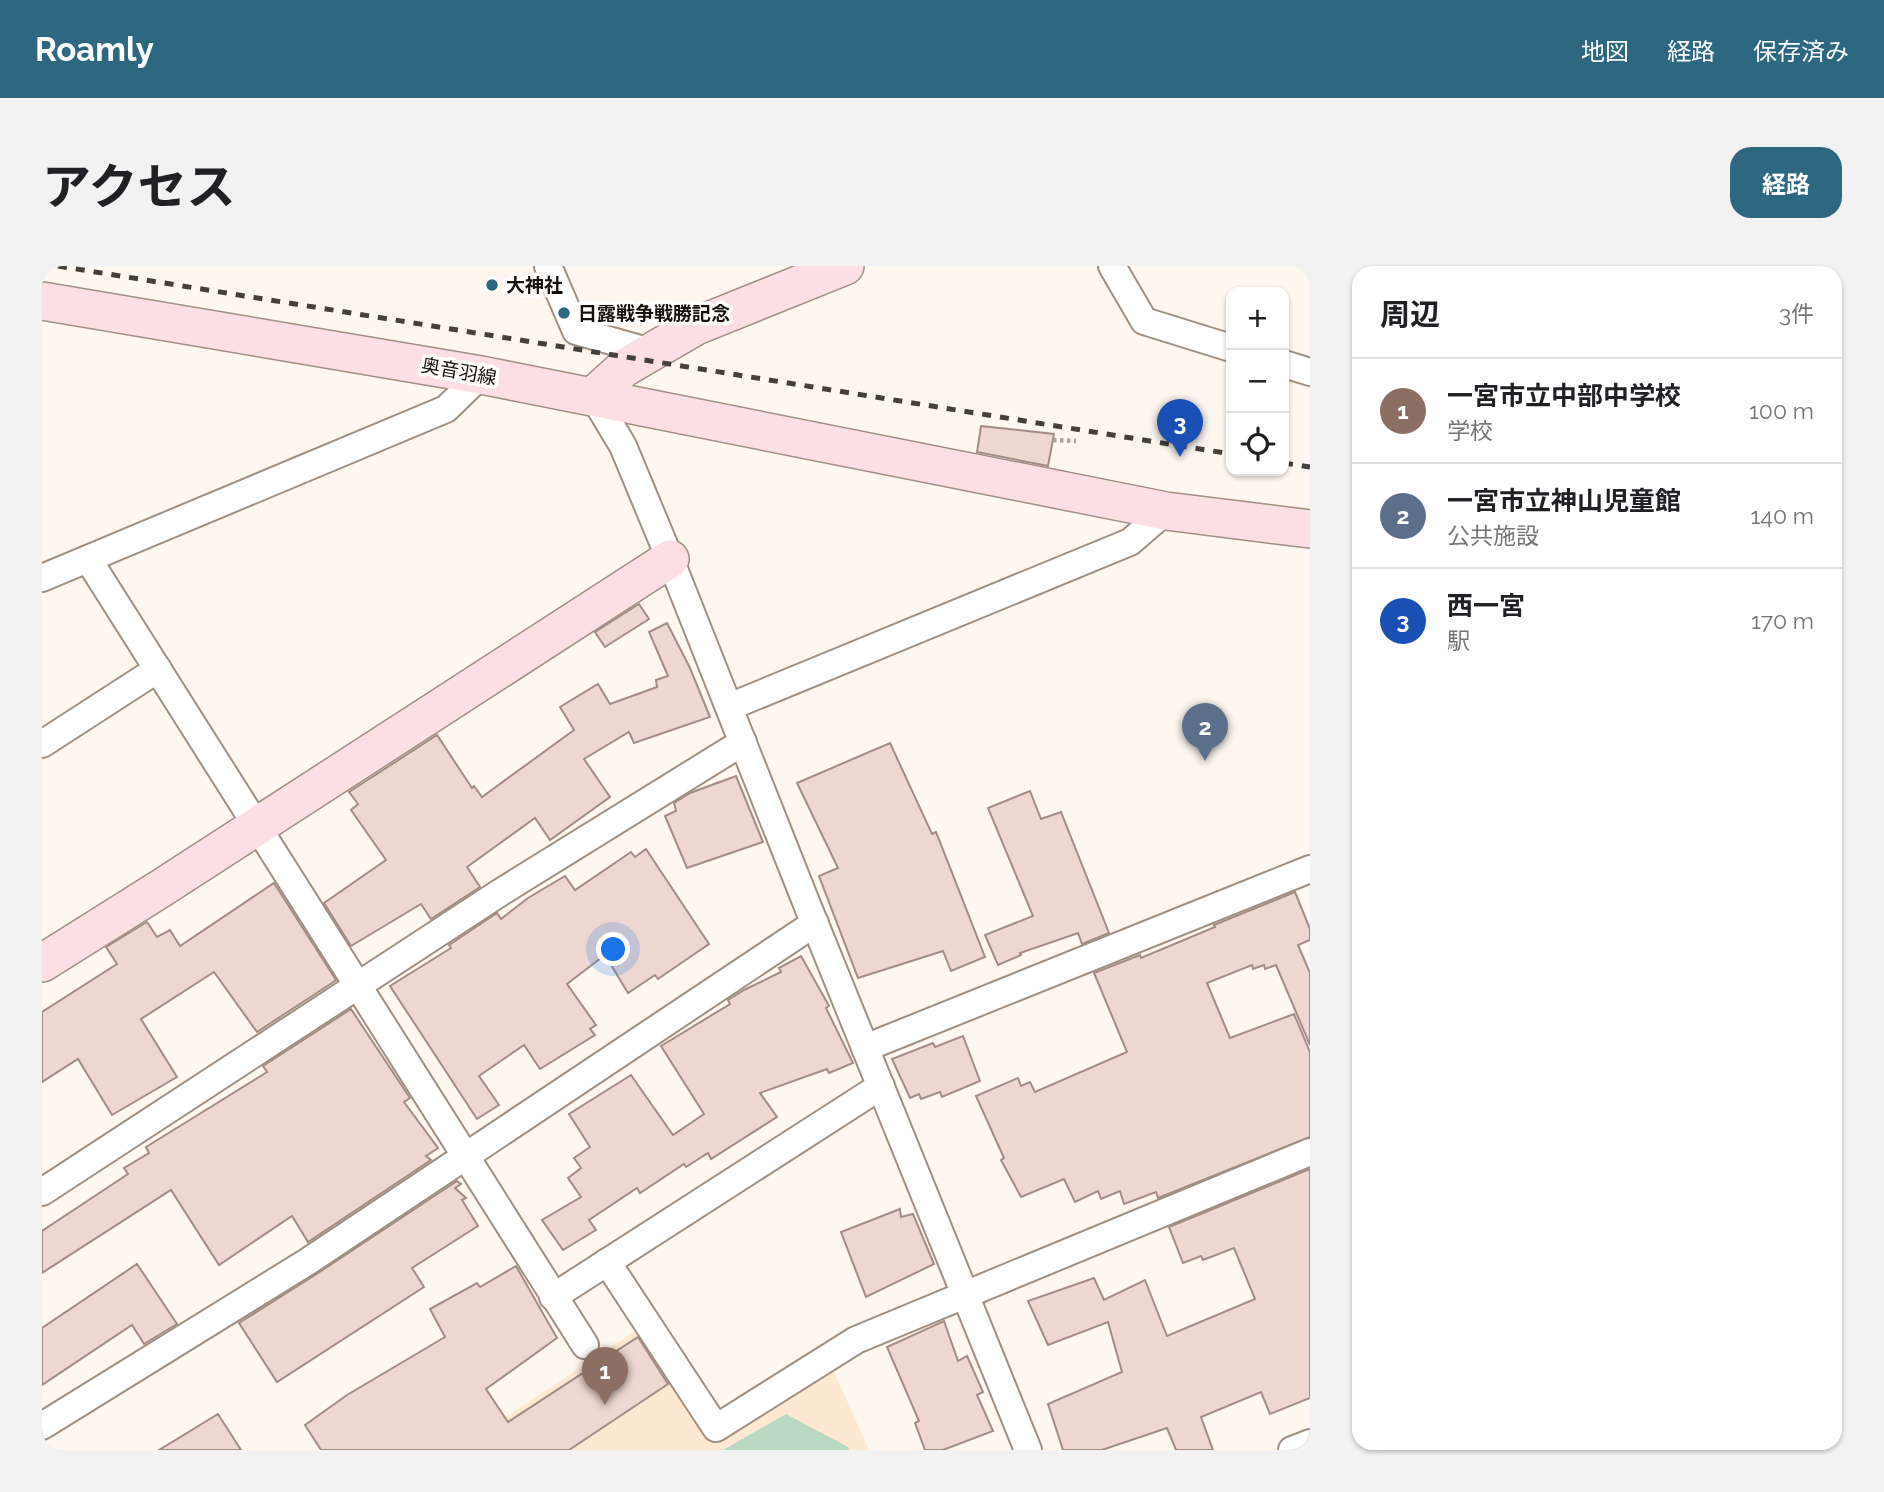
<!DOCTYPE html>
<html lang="ja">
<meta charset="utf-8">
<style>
:root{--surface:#fff;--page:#f2f2f2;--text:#202124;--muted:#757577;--line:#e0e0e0;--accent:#2d6880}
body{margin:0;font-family:Raleway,"Noto Sans JP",sans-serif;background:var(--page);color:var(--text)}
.controls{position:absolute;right:21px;top:21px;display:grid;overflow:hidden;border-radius:14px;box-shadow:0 2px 5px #0004}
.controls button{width:63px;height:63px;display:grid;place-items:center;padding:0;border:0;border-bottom:2px solid var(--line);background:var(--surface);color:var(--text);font:35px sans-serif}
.you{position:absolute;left:572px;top:684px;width:24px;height:24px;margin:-18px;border:5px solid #fff;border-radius:50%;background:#1a73e8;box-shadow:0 0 0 10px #1a73e833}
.badge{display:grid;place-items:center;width:46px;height:46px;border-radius:50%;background:var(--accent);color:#fff;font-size:23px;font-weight:700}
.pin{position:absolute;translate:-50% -58px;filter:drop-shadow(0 2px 4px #0008)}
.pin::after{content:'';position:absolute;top:37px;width:24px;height:21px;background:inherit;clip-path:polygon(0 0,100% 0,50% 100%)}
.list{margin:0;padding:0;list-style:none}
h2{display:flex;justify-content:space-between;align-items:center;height:91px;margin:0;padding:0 28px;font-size:30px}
h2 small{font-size:23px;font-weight:400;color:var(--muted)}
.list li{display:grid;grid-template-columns:46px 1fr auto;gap:21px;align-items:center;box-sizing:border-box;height:105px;padding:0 28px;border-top:2px solid var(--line)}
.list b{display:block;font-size:26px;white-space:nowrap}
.list p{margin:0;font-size:23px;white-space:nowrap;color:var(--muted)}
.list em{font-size:23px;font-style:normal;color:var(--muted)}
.icon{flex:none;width:38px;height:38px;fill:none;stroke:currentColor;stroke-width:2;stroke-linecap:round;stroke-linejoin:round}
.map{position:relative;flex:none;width:1268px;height:1184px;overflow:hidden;border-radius:21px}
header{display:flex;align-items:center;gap:42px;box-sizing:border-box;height:98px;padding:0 35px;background:var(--accent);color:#fff}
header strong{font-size:33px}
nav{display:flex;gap:38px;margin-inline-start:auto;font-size:24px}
.intro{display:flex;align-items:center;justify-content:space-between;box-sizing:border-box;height:168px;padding:0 42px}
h1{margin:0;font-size:49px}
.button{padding:18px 32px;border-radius:21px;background:var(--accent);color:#fff;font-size:24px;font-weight:700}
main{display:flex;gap:42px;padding:0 42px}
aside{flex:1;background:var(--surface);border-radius:21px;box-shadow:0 2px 5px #0004}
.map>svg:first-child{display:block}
.built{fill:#ffe8d2}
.green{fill:#bad9c2}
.building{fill:#eed7d0;stroke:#a28c85;stroke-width:2}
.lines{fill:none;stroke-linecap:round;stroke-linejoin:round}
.street-casing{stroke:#a09082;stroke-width:30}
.secondary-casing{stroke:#a09082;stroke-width:40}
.path{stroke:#aaa49e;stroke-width:4.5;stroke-dasharray:3.5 3.5;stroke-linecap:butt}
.street{stroke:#fff;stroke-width:26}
.secondary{stroke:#fcdee5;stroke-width:37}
.rail{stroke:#46403b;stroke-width:5;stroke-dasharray:9 9;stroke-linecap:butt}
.poi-dot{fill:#2d6880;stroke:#fff;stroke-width:2.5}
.labels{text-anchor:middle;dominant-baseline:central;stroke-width:7;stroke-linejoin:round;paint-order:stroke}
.poi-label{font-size:19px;font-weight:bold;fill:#16100b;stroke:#fff;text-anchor:start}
.street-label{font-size:19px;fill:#16100b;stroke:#fff}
</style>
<header>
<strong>Roamly</strong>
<nav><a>地図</a><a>経路</a><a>保存済み</a></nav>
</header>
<div class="intro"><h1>アクセス</h1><a class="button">経路</a></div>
<main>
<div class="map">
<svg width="1268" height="1184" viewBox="0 0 1268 1184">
<rect width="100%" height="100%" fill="#fdf7f0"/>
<!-- built -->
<path class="built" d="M596 1063 668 1177 790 1101 827 1184H414Z"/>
<!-- green -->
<path class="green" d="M744 1148 806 1181 807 1184H681Z"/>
<!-- building -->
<g class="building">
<path d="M939 160 1012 168 1006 200 935 186Z"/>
<path d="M597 338 607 353 563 381 553 366Z"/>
<path d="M625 357 648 402 668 451 592 477 587 466 542 493 568 531 508 574 493 552 425 601 438 621 389 653 379 638 309 680 282 637 344 594 309 544 316 538 307 526 395 469 430 522 432 520 440 531 532 464 518 441 556 418 568 438 615 421 614 414 626 410 607 366Z"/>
<path d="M848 477 890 568 894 566 943 691 909 705 901 685 816 712 777 610 796 602 755 517Z"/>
<path d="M694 510 721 576 645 602 623 550 634 545 632 537 648 527Z"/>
<path d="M988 525 999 553 1019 546 1067 667 1040 678 1036 667 978 687 979 689 956 699 943 669 991 650 946 542Z"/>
<path d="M604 583 667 678 616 713 613 709 586 727 563 689 525 718 554 759 548 763 553 769 498 803 482 779 437 810 457 839 435 853 348 720 409 682 407 679 455 647 459 653 486 632 523 610 533 624 589 586 593 591Z"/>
<path d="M232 617 294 714 290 717 215 766 172 706 99 753 135 811 70 849 36 793 0 816V746L75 698 64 681 105 656 115 671 128 664 138 680Z"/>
<path d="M1253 626 1268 663V674L1256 679 1268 707V779L1234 699 1223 703 1222 699 1211 703 1210 699 1165 717 1188 772 1252 748 1268 786V871L1116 932 1114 926 1082 938 1078 925 1059 933 1056 925 1033 936 1022 913 979 931 959 894 962 892 934 830 976 812 979 820 988 816 993 826 1085 786 1052 707 1098 689 1099 692 1173 661 1172 659Z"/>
<path d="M759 690 787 740 784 742 811 797 787 807 785 803 718 827 735 851 669 893 666 887 644 901 642 898 598 927 595 922 547 954 554 964 521 984 500 954 539 931 526 912 539 902 532 892 548 881 527 848 589 809 631 869 662 848 619 780 688 738 686 734 702 724 739 706 737 702Z"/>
<path d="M309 743 368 832 362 836 396 882 384 890 389 894 266 976 250 950 177 999 129 924 0 1007V965L86 908 82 902 107 887 104 881 225 806 221 800Z"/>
<path d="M921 770 938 815 900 831 898 826 879 833 877 828 868 832 850 793 891 777 893 781Z"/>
<path d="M1268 903V1132L1228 1148 1219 1126 1159 1151 1171 1184H1134L1125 1162 1060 1184H1021L1006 1138 1080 1106 1066 1056 1006 1079 986 1035 1052 1012 1062 1034 1103 1014 1125 1070 1213 1033 1192 982 1161 994 1159 990 1141 997 1127 961Z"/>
<path d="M415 915 419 918 413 922 424 932 420 934 436 960 370 1002 382 1021 235 1116 197 1057 273 1009Z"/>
<path d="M858 943 859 951 871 948 892 998 824 1031 799 966Z"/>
<path d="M95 998 135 1058 102 1078 90 1059 0 1119V1062Z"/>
<path d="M474 1000 515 1072 444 1123 466 1156 596 1071 626 1118 527 1184H279L263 1159 305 1129 403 1071 388 1043 435 1017 438 1021Z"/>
<path d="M902 1055 916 1095 925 1090 941 1126 935 1129 951 1165 901 1184H883L873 1157 877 1155 845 1081Z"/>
<path d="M176 1148 199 1184H117Z"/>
</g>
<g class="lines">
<!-- street casing -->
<g class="street-casing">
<g id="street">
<path d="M506 0 534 65 609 86"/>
<path d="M1070 0 1102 55 1189 82"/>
<path d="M1242 98 1268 106"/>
<path d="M551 130 581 180 628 293 762 631 986 1184"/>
<path d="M46 293 543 1079"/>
<path d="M0 312 404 143 439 109"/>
<path d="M687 441 1088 276 1124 245"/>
<path d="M0 478 116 403"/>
<path d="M823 782 1268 603"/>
<path d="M0 926 459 626 701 476"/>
<path d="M565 996 674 1162 814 1074 1268 886"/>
<path d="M511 1031 839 820"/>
<path d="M0 1160 265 996 773 657"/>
<path d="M1250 1184 1268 1177"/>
</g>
</g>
<!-- secondary casing -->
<g class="secondary-casing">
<g id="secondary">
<path d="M0 35 439 109 1124 245 1268 263"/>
<path d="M551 130 582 102 654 60 803 0"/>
<path d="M0 697 118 623 628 293"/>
</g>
</g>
<!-- path -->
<path class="path" d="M1011 174 1034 175"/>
<!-- street -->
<use href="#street" class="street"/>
<!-- secondary -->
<use href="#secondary" class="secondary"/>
<!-- rail -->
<g class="rail">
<path d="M16 0 1189 188"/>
<path d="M1242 197 1268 201"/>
</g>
</g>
<!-- markers -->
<g class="poi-dot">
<circle cx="450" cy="19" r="7"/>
<circle cx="522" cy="47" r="7"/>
</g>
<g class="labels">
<!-- poi labels -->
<g class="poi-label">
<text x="464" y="19">大神社</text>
<text x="536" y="47">日露戦争戦勝記念</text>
</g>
<!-- street labels -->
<g class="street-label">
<text transform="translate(417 105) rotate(10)">奥音羽線</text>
</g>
</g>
</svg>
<div class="controls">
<button>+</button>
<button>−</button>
<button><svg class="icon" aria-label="locate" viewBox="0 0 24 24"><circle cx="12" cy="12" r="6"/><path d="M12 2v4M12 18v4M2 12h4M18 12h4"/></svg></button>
</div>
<div class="you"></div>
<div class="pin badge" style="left:563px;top:1139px;background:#8d6e63">1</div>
<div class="pin badge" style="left:1163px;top:495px;background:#5c6f8a">2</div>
<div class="pin badge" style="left:1138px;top:191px;background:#1a4fb4">3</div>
</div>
<aside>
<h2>周辺<small>3件</small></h2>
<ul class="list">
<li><span class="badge" style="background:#8d6e63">1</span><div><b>一宮市立中部中学校</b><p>学校</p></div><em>100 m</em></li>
<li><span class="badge" style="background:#5c6f8a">2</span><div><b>一宮市立神山児童館</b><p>公共施設</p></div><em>140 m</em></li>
<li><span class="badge" style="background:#1a4fb4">3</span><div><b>西一宮</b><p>駅</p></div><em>170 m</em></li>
</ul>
</aside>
</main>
